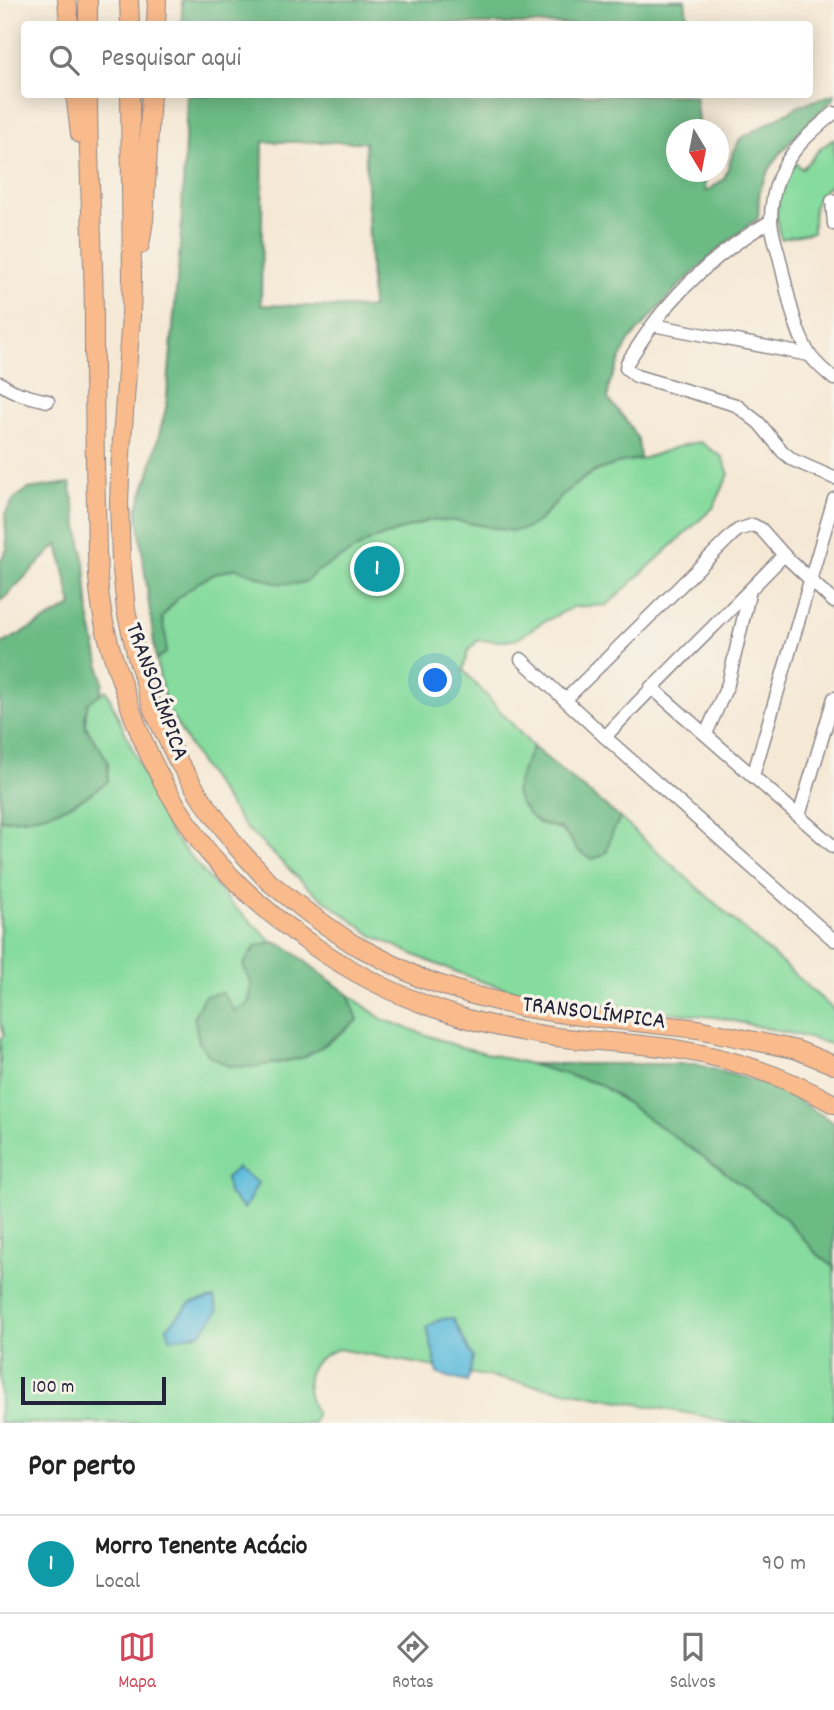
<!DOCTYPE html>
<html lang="pt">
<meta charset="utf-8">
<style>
:root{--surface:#fff;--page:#f6f6f6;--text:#222;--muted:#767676;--line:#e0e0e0;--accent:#d1495b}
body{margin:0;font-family:Dekko,sans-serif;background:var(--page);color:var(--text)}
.compass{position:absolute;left:666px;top:119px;width:63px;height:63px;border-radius:50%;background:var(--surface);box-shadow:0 4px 18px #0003;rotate:170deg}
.scale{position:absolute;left:21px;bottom:18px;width:145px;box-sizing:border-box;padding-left:7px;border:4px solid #22223b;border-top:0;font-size:19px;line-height:24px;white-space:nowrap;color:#22223b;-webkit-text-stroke:5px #f7f3e8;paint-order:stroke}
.you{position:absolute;left:436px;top:681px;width:24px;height:24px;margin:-18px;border:5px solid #fff;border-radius:50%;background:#1a73e8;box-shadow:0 0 0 10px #1a73e833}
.badge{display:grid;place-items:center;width:46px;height:46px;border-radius:50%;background:var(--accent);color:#fff;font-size:23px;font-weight:700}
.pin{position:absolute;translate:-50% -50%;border:4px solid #fff;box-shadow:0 2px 7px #0006}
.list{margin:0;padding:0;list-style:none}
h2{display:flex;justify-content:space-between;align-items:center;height:91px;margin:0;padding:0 28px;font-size:30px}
h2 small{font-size:23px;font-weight:400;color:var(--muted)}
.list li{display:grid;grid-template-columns:46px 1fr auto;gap:21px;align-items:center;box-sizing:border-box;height:98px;padding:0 28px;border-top:2px solid var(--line)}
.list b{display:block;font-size:26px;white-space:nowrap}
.list p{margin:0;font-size:23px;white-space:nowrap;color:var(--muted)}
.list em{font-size:23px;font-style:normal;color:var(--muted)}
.icon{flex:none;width:38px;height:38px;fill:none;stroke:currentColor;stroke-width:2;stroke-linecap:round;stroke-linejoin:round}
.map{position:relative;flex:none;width:834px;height:1423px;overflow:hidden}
.search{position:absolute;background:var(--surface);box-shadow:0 4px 18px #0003;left:21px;right:21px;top:21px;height:77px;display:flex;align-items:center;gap:18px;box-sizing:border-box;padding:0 24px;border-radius:7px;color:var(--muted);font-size:26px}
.sheet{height:189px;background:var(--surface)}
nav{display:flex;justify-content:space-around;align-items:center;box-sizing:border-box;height:98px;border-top:2px solid var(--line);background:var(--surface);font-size:19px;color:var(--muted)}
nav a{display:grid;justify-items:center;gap:4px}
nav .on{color:var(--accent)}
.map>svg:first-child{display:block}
.green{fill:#86db9e;stroke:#547e6c;stroke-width:2}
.forest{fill:#6cbb85;stroke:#476e60;stroke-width:2;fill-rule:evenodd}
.water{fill:#5dbcdc;stroke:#406f8c;stroke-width:2}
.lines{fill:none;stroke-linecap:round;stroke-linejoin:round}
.minor-casing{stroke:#8c8688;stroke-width:15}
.highway-casing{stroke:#8c8688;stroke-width:20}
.minor{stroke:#fff;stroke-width:12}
.highway{stroke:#fabb8c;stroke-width:18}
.labels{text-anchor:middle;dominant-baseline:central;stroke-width:7;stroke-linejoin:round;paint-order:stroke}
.street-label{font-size:24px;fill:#22223b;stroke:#f7f3e8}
</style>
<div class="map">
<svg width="834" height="1423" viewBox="0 0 834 1423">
<rect width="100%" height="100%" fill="#f7f3e8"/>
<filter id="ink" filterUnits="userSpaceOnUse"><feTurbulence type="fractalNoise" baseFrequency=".0143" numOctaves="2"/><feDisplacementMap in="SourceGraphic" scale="14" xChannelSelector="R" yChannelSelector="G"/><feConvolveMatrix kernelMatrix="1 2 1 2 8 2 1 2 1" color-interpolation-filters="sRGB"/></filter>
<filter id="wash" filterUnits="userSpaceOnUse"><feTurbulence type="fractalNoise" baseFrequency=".00686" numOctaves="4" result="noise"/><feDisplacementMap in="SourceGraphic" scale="28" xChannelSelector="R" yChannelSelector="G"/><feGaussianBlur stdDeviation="1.57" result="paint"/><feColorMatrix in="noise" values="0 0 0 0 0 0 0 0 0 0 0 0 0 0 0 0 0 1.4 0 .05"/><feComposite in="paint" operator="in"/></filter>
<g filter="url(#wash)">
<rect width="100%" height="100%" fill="#f5e9d6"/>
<!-- green -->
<g class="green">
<path d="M834 139V182C812 198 813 207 813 232L781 239C772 211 777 186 796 163L802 169 821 148Z"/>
<path d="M700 442 722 457 729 474 714 507 607 605 573 607 541 623 517 639 505 641 478 640 468 651 463 670 533 747 521 772 539 823C560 828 566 831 577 850L607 852 611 835 620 818 833 1009 834 1045 797 1035 721 1018 544 998 486 983 428 961 373 936 310 889 245 827 201 765 165 704 156 659 166 653V639L162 617 179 597 199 581 217 573 236 568 276 583 304 582 316 572 372 540 430 520 458 521 484 526 541 519C565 492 585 471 620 462 628 460 635 461 642 459 662 453 679 444 700 442Z"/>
<path d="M106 690 171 834 230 903 273 942 256 946 252 985 248 1004 234 1012 228 1066C256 1068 294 1064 318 1049 332 1041 345 1030 358 1020L348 994 382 1019 457 1046 530 1064 599 1084 722 1170 785 1218 816 1253 834 1267V1423H729L703 1416 338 1349C304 1362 301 1383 316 1414L313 1423H0V1039L4 1035 0 1020V820L26 819 99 746C85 729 83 724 88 702Z"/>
</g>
<!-- forest -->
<g class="forest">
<path d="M182 0H685L688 24H182Z"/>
<path d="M834 94V98C810 120 768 159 760 191 758 199 759 209 758 218L720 248 675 290 628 342 609 385 608 399 626 420 638 439 640 459 622 462 593 472 564 493 541 519 526 529 511 531 458 521 430 520 372 540 316 572 305 582 295 584 276 583 236 568 217 573 199 582 179 597 162 617 166 639V653L156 659 137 510 149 474 166 408 181 234 187 95H695L699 129 676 130V172H703L706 192 724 179 733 153 740 139 799 106ZM263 142H365L372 308 261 305Z"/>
<path d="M70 483 85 564 89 615 103 682 100 694 88 703 85 716 86 729 99 746 108 762V781C75 808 43 819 0 820V647L3 643 72 606 58 544 0 602V562L7 549 5 514 14 499 28 489Z"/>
<path d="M533 747 620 818C617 823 614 829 612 834 606 849 610 855 592 859L577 850 570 838 560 828 539 823 530 816 520 803 515 792 521 772Z"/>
<path d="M273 942 285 946 348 994 358 1020 318 1049 302 1058 252 1067 228 1066 208 1055 199 1042 194 1016 204 996 222 992 234 1011 248 1004 252 985 243 965 256 946Z"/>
<path d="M530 1064H695L779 1088 834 1123V1267L816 1253 785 1218 722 1170 599 1084Z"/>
</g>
<!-- water -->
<g class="water">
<path d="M237 1168 258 1183 244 1209 228 1193 226 1178Z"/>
<path d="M214 1298 218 1311 201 1333 171 1339 167 1328 190 1303Z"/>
<path d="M453 1318 473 1358 467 1382 438 1374 427 1327 441 1319Z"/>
</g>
</g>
<g filter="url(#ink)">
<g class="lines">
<!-- minor casing -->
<g class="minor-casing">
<g id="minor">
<path d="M834 113C812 131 789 151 779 177 774 190 771 205 771 219 771 231 776 244 779 256 787 288 792 323 808 352 814 363 825 371 834 379"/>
<path d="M832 201 834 224"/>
<path d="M771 221C731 244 695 273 665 309 651 325 639 345 627 363L626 368 636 376 736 405 759 423 783 452 793 460 834 478"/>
<path d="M653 325 809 355"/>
<path d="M0 383C14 394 31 397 48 401"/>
<path d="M521 659 605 737 834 940"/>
<path d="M651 687 834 847"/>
<path d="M566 699 732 535 738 530 753 525 761 529 784 555 834 602"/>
<path d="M706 734 728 684 750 590"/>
<path d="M605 737C663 675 725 616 784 555"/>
<path d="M753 776 834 499"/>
<path d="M799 816 834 698"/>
</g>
</g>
<!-- highway casing -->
<g class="highway-casing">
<g id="highway">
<path d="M67 0 69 24"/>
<path d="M88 0V24"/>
<path d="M129 0 130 24"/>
<path d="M156 24 157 0"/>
<path d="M75 94 80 134"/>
<path d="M88 94C88 171 94 248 94 324 94 383 94 443 96 502 97 534 96 566 100 598 104 633 116 666 127 698 142 743 161 785 189 824 195 834 202 845 210 854 275 928 361 986 455 1015 487 1026 522 1032 556 1037 597 1042 640 1043 681 1050 735 1059 786 1077 834 1104"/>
<path d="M130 94 132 278 131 316 121 454 119 503 121 559 126 610 136 653 153 710 178 761 200 796 236 846 269 882 307 912 353 944 420 978 469 994 520 1007 572 1015 698 1029 797 1050 834 1065"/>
<path d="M140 245 144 220 151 94"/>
</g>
</g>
<!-- minor -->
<use href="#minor" class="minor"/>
<!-- highway -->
<use href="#highway" class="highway"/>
</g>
</g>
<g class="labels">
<!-- street labels -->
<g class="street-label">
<text transform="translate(156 692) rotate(70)">TRANSOLÍMPICA</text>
<text transform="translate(594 1014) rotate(7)">TRANSOLÍMPICA</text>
</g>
</g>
</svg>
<svg class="compass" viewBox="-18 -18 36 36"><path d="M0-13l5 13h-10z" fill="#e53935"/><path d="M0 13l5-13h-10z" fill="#767676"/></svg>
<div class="scale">100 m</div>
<div class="you"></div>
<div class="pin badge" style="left:377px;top:569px;background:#0f9aa8">1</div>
<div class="search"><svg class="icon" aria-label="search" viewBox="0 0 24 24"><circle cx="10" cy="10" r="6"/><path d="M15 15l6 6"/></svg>Pesquisar aqui</div>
</div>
<section class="sheet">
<h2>Por perto<small></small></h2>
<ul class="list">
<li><span class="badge" style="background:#0f9aa8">1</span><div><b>Morro Tenente Acácio</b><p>Local</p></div><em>90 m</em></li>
</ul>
</section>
<nav>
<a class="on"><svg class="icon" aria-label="map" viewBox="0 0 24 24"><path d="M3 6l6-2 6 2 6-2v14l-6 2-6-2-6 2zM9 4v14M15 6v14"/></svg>Mapa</a>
<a><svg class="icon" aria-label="directions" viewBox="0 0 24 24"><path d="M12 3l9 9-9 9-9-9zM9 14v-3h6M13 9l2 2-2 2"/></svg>Rotas</a>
<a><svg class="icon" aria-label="saved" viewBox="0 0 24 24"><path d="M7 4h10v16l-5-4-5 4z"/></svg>Salvos</a>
</nav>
